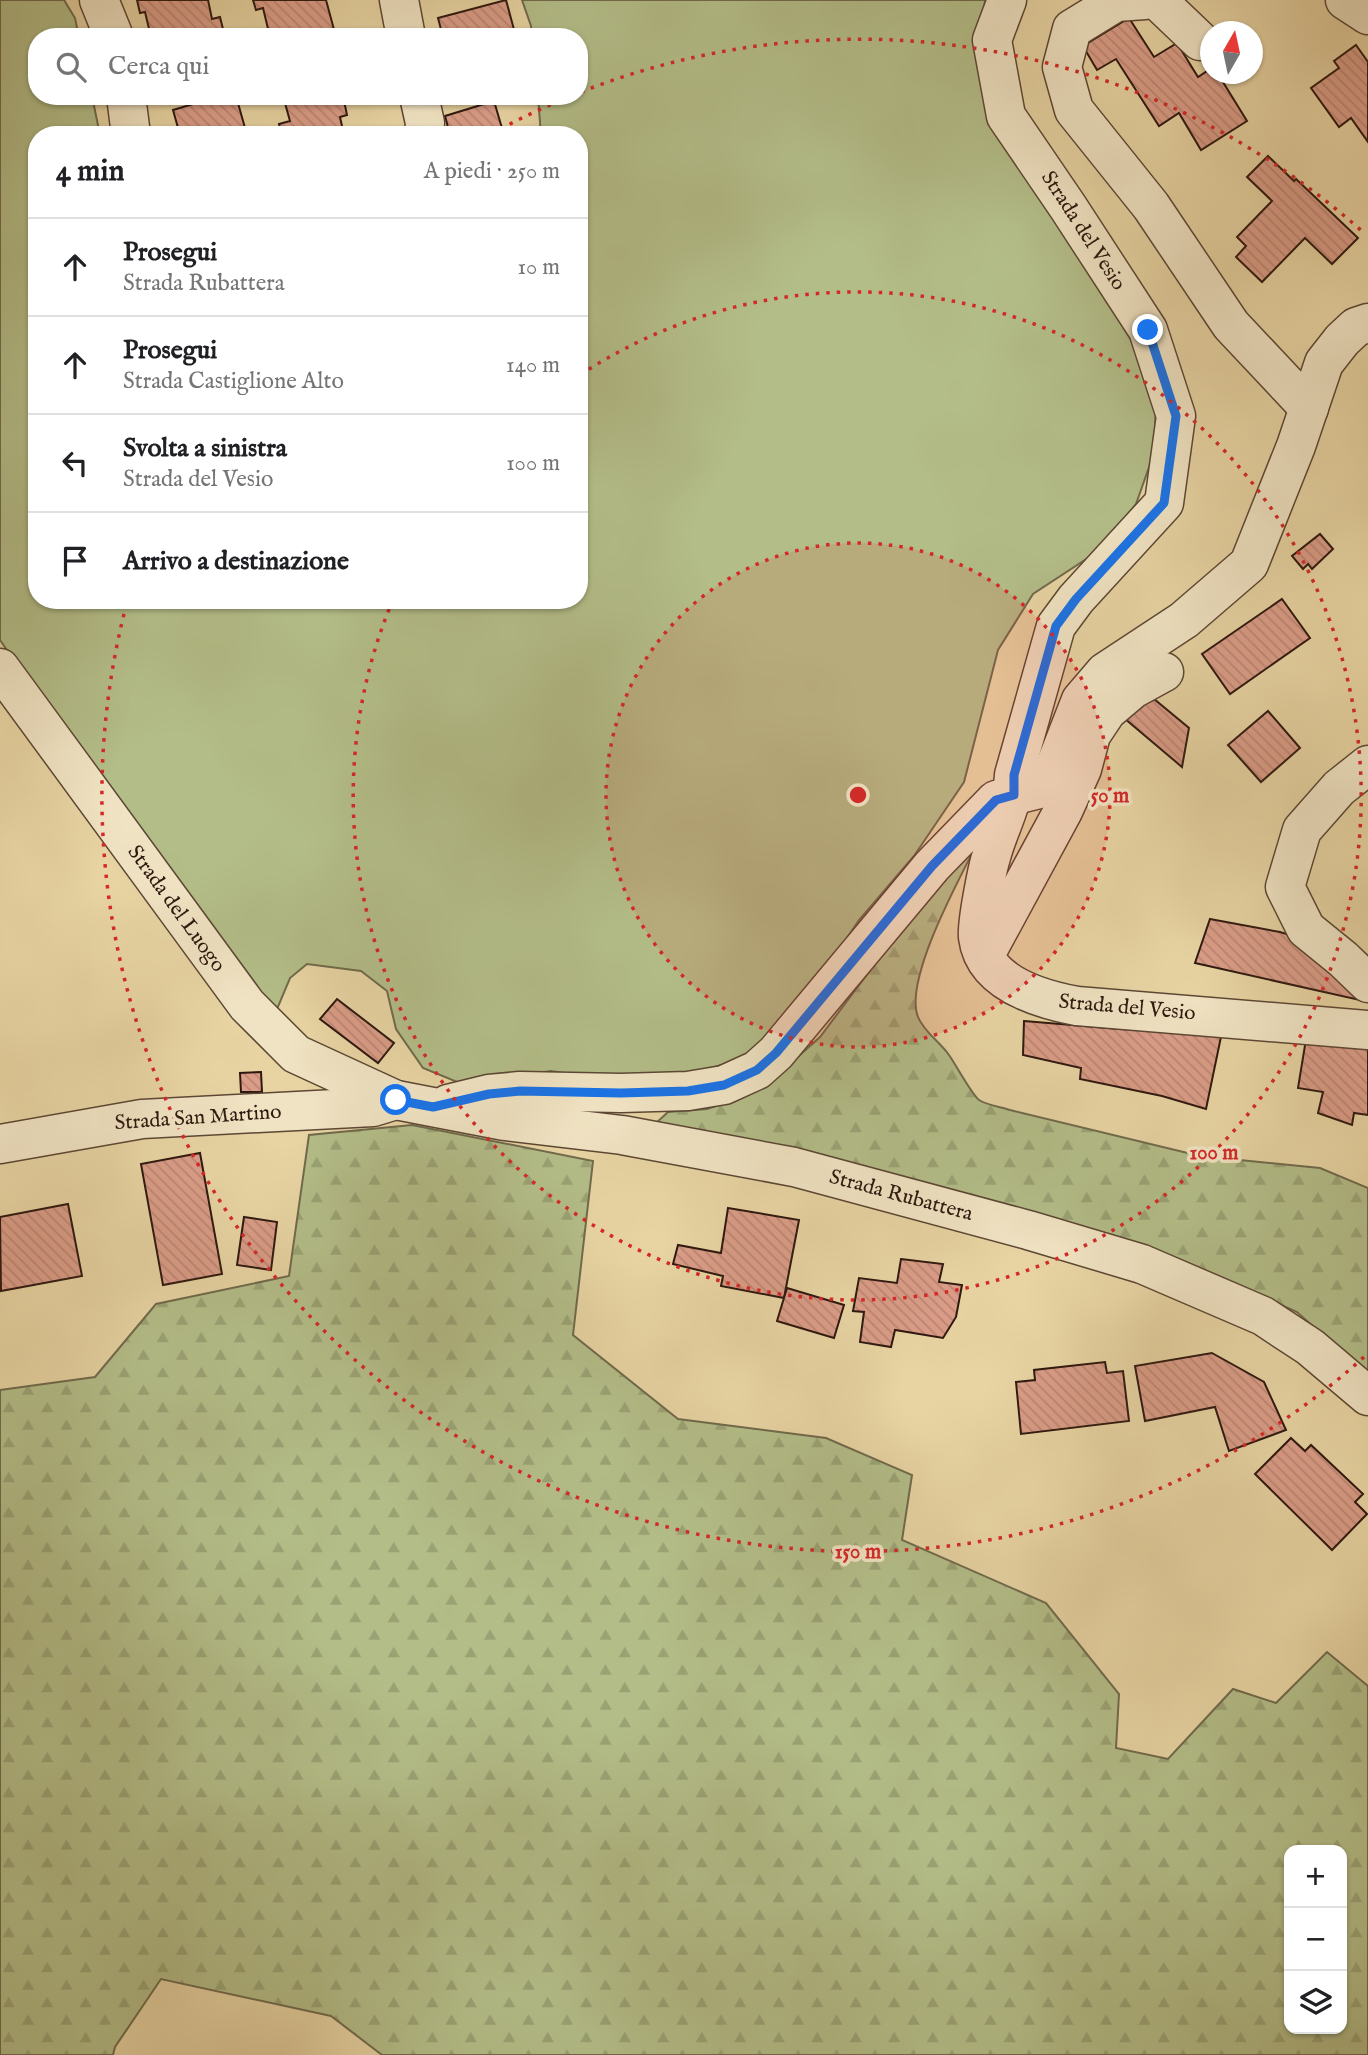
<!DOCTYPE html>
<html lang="it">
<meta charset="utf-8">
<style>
:root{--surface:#fff;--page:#f2f2f2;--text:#202124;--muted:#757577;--line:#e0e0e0}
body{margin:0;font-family:"IM FELL English",serif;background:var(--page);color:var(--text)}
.controls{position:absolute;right:21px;bottom:21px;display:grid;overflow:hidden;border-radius:14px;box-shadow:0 2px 5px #0004}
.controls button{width:63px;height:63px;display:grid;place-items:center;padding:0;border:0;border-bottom:2px solid var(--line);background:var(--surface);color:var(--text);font:35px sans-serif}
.compass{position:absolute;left:1200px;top:21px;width:63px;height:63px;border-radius:50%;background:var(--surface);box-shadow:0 2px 5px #0004;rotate:9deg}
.stop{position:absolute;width:21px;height:21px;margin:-16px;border:5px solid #1a73e8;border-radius:50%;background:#fff}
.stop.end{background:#1a73e8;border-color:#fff;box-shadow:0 2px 7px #0008}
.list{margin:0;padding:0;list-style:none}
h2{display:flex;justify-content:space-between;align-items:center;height:91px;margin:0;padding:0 28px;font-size:30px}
h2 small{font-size:23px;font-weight:400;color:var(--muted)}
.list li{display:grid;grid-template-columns:46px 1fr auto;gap:21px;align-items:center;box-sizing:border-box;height:98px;padding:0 28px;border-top:2px solid var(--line)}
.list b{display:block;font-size:26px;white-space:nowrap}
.list p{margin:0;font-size:23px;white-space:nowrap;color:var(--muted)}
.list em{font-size:23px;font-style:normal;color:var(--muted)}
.icon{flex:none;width:38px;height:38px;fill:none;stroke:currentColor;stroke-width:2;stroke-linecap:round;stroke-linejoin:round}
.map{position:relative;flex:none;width:1368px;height:2055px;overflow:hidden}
.search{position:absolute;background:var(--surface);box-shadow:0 2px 5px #0004;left:28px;top:28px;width:560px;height:77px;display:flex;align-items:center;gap:18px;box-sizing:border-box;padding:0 24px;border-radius:28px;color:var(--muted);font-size:26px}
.panel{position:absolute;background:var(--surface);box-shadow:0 2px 5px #0004;left:28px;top:126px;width:560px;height:483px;border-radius:28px}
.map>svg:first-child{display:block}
.forest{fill:url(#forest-firs);stroke:#706a4c;stroke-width:2;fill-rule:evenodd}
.green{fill:#b3bd88;stroke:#706a4c;stroke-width:2}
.building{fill:url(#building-back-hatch);stroke:#2e180f;stroke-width:2}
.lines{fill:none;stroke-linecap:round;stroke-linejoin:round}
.minor-casing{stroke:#5c4734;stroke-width:41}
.minor{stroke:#f0e3c3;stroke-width:38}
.route{stroke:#1a73e8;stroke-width:9}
.ring{fill:none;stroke:#d62828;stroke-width:3.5;stroke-dasharray:3.5 7}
.labels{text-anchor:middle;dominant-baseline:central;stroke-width:7;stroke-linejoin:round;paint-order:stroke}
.street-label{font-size:21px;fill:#2e180f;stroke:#f0e3c3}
.centre{fill:#d62828;stroke:#f0e3c3;stroke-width:3.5}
.ring-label{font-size:21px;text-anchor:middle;font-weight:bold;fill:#d62828;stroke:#f0e3c3;stroke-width:7;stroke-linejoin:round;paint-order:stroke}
</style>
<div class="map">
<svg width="1368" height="2055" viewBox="0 0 1368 2055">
<defs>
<pattern id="forest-firs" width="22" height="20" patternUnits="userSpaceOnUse" patternTransform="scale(1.75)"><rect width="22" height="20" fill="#b3bd88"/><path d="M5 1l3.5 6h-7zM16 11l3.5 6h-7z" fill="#9aa274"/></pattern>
<pattern id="building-back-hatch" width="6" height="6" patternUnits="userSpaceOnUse" patternTransform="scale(1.75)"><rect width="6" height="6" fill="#db9d88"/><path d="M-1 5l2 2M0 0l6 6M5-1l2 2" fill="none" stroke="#bc8674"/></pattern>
</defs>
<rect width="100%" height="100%" fill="#e8d4a3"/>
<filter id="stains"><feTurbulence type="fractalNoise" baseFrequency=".00286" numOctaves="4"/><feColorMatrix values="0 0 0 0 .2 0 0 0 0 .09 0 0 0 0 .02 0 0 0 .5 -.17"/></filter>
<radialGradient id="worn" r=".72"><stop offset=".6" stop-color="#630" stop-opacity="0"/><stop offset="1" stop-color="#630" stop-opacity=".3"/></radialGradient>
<!-- forest -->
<g class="forest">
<path d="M981 836C962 874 903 979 918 1017 924 1032 940 1042 949 1055 956 1065 971 1093 979 1100 987 1105 1001 1107 1010 1110L1200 1156 1320 1168 1368 1188V1375L1297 1312 1224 1279 654 1125 668 1112 707 1109 743 1097 791 1063 820 1037 884 952Z"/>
<path d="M412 1125 593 1161 573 1335 678 1419 826 1438 912 1475 902 1540 1046 1603 1119 1694 1116 1748 1168 1759 1233 1689 1276 1703 1327 1652 1368 1686V2055H382L331 2016 161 1979 115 2047 113 2055H0V1390L95 1377 156 1304 289 1276 309 1135ZM1289 1850H1342V2029H1289Z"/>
</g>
<!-- green -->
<path class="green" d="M0 0H64L75 18 79 37H37V96H92L100 135H37V600H579V135H541L538 96H579V37H532L531 26 522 0H985L980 61 993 131 1058 222 1140 346 1156 403 1154 453 1136 504 1100 550 1033 594 998 650 964 782 914 856 859 920 793 1019 752 1057 699 1071 624 1082 551 1071 462 1084 423 1068 396 1029 387 991 361 971 307 964 290 978 272 1021 161 874 0 640Z"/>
<!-- building -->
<g class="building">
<path d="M137 0H208L212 19 220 17 225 37H151L145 12 140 13Z"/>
<path d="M253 0H326L336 37H270L263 8 256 10Z"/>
<path d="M506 0 516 37H443L438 18Z"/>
<path d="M1129 18 1154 57 1177 43 1198 77 1210 69V74H1218L1247 121 1201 150 1179 113 1159 126 1116 59 1097 70 1083 46Z"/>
<path d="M1356 45 1368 62V142L1351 118 1339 127 1311 88 1339 68 1334 61Z"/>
<path d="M220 96H236L247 135H180L173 110Z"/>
<path d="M283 96H343L347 115 340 117 344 135H282L279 124 290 121Z"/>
<path d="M494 101 504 135H450L445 116Z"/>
<path d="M1268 156 1294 181 1296 179 1358 238 1332 264 1305 238 1262 282 1236 257 1246 246 1237 237 1272 201 1247 177Z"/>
<path d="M1320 534 1333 549 1312 569 1308 564 1303 569 1292 556Z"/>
<path d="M1282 599 1310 638 1230 694 1202 654Z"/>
<path d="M1142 689 1189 728 1182 767 1118 713Z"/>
<path d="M1268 711 1300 748 1261 782 1228 745Z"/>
<path d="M1210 919 1280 932 1316 943 1364 1001 1195 963Z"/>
<path d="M337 999 394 1043 378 1063 320 1019Z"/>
<path d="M1024 1021 1120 1029 1222 1032 1206 1109 1162 1096 1080 1079 1081 1068 1023 1055Z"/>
<path d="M1308 1027 1368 1035V1115L1354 1113 1352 1125 1318 1113 1323 1092 1298 1088Z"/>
<path d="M261 1072 262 1092H241L240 1073Z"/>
<path d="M200 1153 222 1274 163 1285 141 1164Z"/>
<path d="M68 1204 82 1276 1 1291 0 1217Z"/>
<path d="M728 1208 799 1220 784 1298 721 1286 723 1276 673 1264 678 1245 721 1253Z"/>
<path d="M244 1217 277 1222 271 1270 237 1265Z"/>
<path d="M901 1259 943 1264 939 1282 962 1285 956 1317 943 1338 895 1330 891 1347 860 1342 864 1312 853 1311 859 1278 897 1283Z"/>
<path d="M787 1288 844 1305 834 1338 777 1321Z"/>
<path d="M1212 1353 1264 1382 1286 1430 1229 1451 1215 1407 1145 1421 1135 1366Z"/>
<path d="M1105 1362 1107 1373 1123 1371 1129 1421 1021 1434 1016 1382 1035 1380 1034 1370Z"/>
<path d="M1291 1438 1305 1451 1311 1445 1363 1494 1355 1502 1367 1514 1332 1550 1255 1474Z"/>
</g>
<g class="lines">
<!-- minor casing -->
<g class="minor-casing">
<g id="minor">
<path d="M99 0 114 37"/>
<path d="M399 0 406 37"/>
<path d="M1007 0 992 40 1006 116 1068 207 1148 330 1176 416 1164 503 1076 599 1056 626 1014 775C1013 808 999 826 991 857 987 870 976 927 978 937 984 983 1039 999 1077 1006L1368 1030"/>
<path d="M1145 0 1116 2 1072 29 1062 67 1074 110 1151 206 1231 325 1309 408"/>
<path d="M1157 0 1200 41"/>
<path d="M1345 0 1368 15"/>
<path d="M126 96 131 135"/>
<path d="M419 96 425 123 424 135"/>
<path d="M0 668 247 1005 296 1054 396 1100 505 1121 622 1135 794 1167 1028 1230 1142 1264 1263 1316 1310 1347 1368 1396"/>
<path d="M1368 765 1339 788 1302 830 1285 887 1306 929 1343 959 1368 983"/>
<path d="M985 955 1063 811 1082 769 1091 735 1107 711 1133 689 1164 672"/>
<path d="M448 1104 489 1094 520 1091 621 1093 688 1091 724 1085 757 1070 776 1053 932 866 996 800 1047 787 1081 700 1105 672 1184 620 1249 564 1296 446 1324 363 1342 340 1356 327 1368 323"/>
<path d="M0 1144 142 1119 373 1107 396 1100"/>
</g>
</g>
<!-- minor -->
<use href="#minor" class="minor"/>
</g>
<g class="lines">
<!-- route -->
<path class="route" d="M396 1100 433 1107 489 1094 520 1091 621 1093 688 1091 724 1085 757 1070 776 1053 932 866 996 800 1014 795V775L1056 626 1076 599 1164 503 1176 416 1148 330"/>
</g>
<!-- distance rings -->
<circle cx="858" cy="795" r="252" fill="#d62828" fill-opacity=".12"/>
<g class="ring">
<circle cx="858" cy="795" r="252"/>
<path d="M580 375A504 504 0 1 1 392 602"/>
<path d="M1364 1357A756 756 0 0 1 126 606M491 134A756 756 0 0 1 569 97M581 92A756 756 0 0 1 1364 233"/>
</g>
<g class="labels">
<!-- street labels -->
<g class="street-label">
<text transform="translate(1083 231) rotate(57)">Strada del Vesio</text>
<text transform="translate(176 909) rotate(54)">Strada del Luogo</text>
<text transform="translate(1127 1008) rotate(5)">Strada del Vesio</text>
<text transform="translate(198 1118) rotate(-4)">Strada San Martino</text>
<text transform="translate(901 1196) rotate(15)">Strada Rubattera</text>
</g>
</g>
<circle cx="858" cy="795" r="10" class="centre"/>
<g class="ring-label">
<text x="1110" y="802">50 m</text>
<text x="1214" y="1159">100 m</text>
<text x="858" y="1558">150 m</text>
</g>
<rect width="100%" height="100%" filter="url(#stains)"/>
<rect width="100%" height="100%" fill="url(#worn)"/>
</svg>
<div class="controls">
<button>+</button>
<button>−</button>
<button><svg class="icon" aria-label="layers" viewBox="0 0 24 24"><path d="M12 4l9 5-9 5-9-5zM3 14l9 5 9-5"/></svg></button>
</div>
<svg class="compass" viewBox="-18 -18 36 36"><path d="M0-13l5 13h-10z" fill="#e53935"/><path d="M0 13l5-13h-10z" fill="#757577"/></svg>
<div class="stop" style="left:396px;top:1100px"></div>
<div class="stop end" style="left:1148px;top:330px"></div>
<div class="search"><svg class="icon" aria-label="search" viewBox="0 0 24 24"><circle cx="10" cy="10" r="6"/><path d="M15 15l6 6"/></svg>Cerca qui</div>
<section class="panel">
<h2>4 min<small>A piedi · 250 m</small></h2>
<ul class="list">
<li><svg class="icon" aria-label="ahead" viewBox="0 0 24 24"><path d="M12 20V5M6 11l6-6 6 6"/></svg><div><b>Prosegui</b><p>Strada Rubattera</p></div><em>10 m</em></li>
<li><svg class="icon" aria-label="ahead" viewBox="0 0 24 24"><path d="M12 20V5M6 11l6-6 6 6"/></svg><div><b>Prosegui</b><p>Strada Castiglione Alto</p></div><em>140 m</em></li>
<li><svg class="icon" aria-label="left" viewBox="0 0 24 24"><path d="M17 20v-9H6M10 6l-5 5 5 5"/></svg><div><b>Svolta a sinistra</b><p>Strada del Vesio</p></div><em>100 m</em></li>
<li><svg class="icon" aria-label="arrive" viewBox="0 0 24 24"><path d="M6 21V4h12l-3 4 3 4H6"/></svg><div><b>Arrivo a destinazione</b></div></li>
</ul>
</section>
</div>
